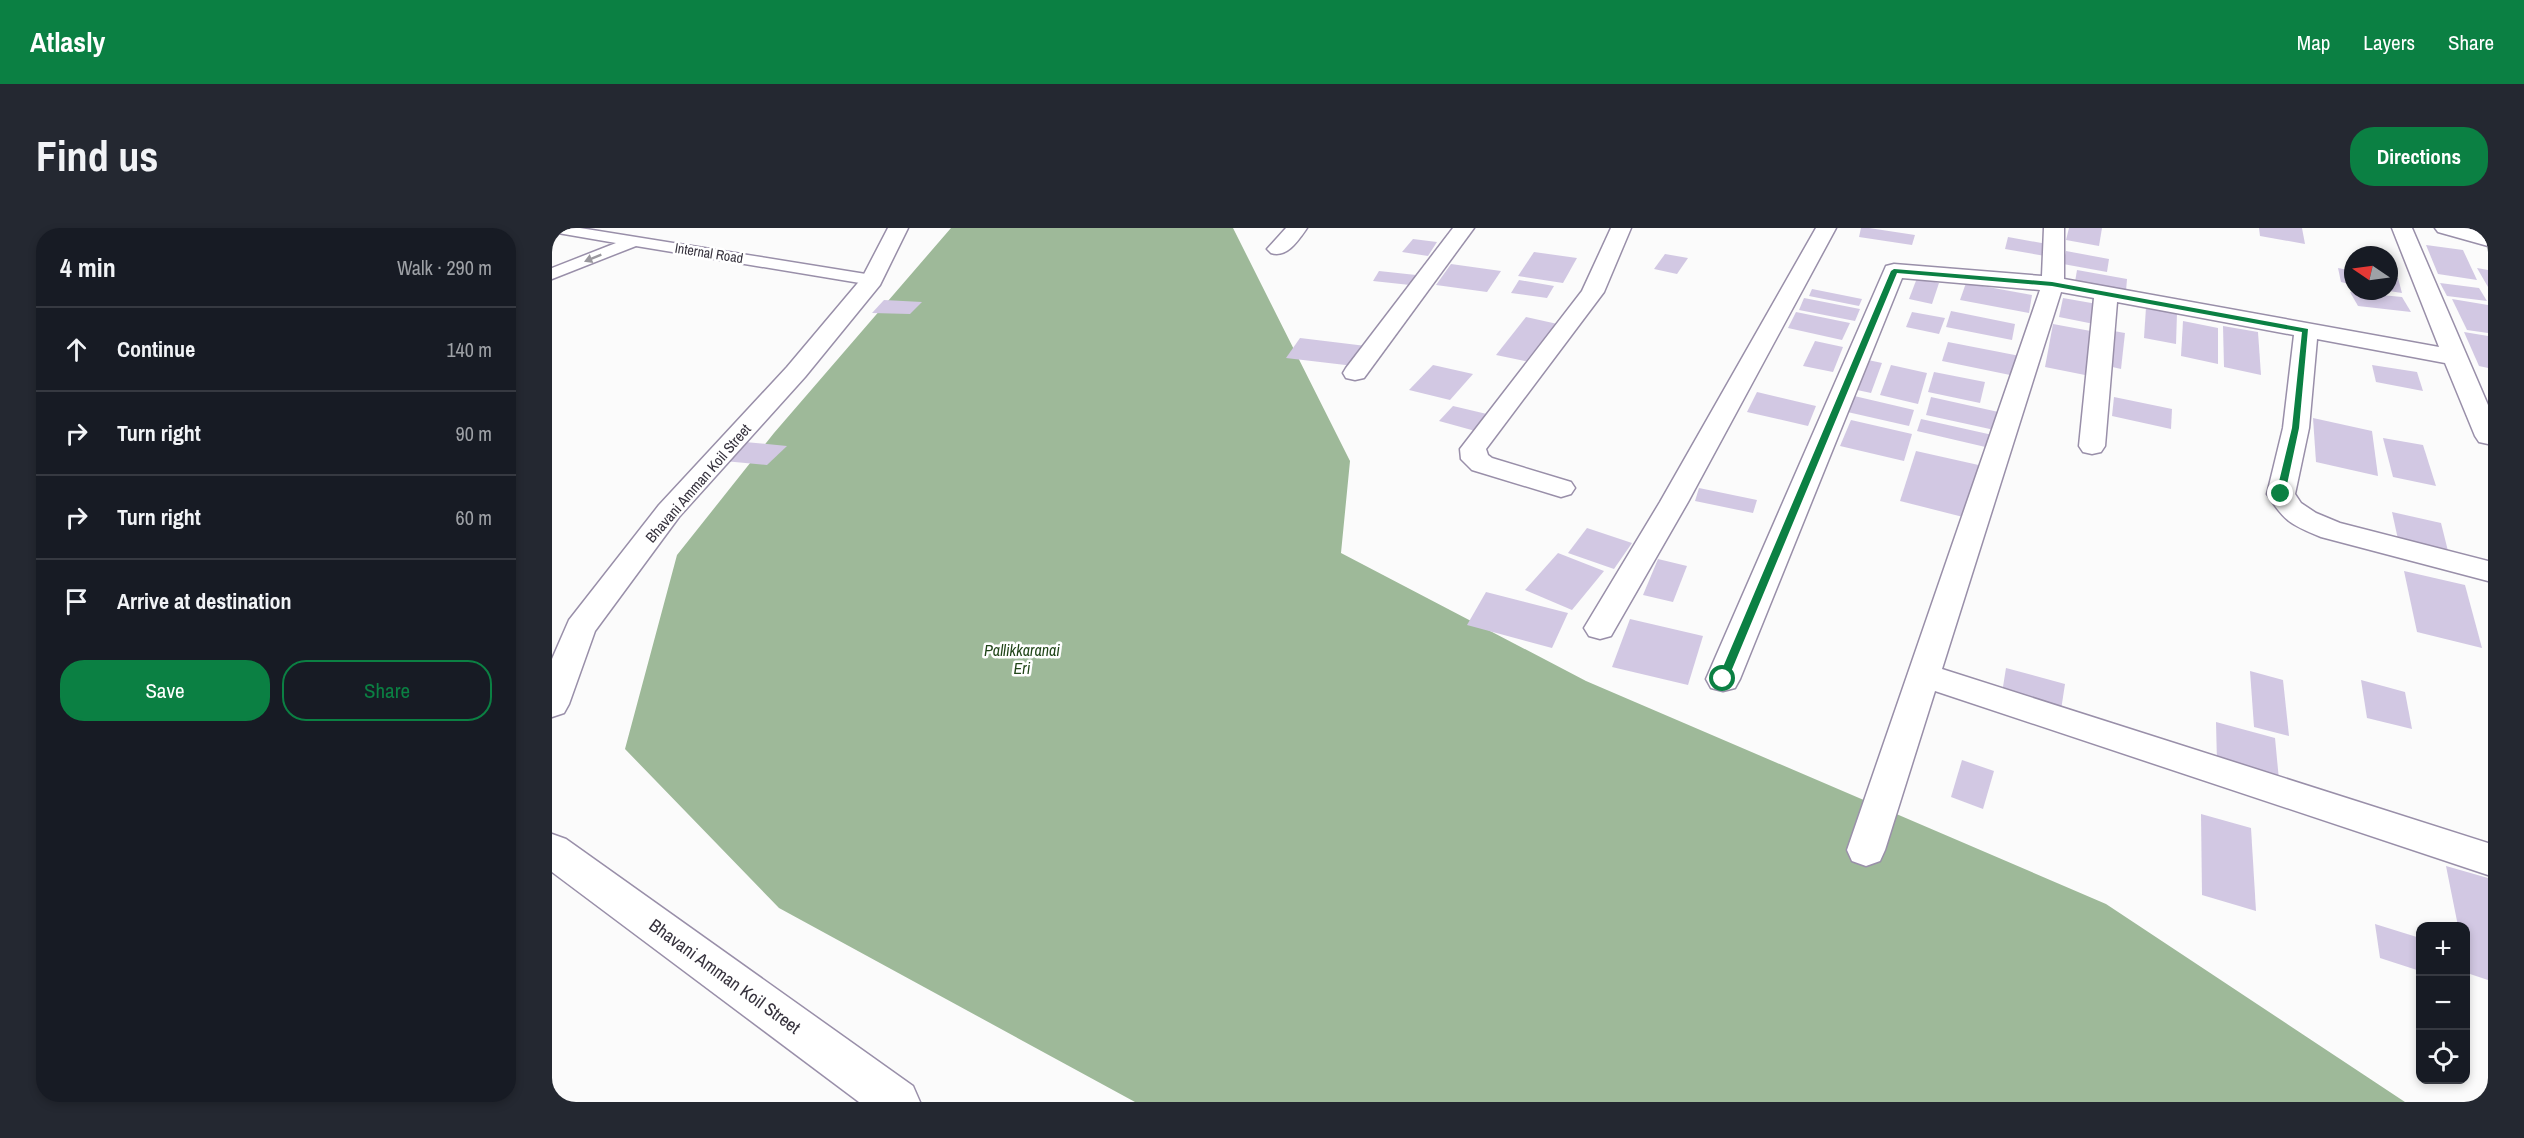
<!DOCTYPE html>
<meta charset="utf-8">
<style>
:root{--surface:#171b24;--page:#242831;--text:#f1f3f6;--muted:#9ea1a6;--line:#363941;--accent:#0b8043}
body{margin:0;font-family:"Archivo Narrow",sans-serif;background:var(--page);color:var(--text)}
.controls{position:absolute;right:18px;bottom:18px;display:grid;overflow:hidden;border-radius:12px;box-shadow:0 3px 9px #0003}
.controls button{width:54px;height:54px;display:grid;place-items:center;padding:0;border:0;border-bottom:2px solid var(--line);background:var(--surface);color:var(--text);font:30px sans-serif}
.compass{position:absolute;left:1792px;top:18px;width:54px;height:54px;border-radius:50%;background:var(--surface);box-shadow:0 3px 9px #0003;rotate:283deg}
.stop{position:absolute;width:18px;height:18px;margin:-14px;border:4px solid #0b8043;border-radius:50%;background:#fff}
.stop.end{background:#0b8043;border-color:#fff;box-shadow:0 2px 6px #0008}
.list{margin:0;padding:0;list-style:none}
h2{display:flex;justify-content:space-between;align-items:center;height:78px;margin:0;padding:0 24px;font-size:26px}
h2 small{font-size:20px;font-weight:400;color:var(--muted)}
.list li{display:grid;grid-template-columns:39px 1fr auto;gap:18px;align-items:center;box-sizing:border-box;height:84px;padding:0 24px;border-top:2px solid var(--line)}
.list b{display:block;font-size:22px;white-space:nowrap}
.list em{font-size:20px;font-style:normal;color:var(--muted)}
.actions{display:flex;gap:12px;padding:18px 24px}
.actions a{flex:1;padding:14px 0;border:2px solid var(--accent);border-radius:24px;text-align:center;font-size:21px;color:var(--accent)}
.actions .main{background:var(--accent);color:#fff}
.icon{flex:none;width:33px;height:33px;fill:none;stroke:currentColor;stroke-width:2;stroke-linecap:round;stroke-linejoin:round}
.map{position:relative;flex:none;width:1936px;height:874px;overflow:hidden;border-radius:24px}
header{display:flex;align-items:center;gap:36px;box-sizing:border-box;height:84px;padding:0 30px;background:var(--accent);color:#fff}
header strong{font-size:28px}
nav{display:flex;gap:33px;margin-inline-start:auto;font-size:21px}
.intro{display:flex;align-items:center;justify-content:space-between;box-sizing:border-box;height:144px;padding:0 36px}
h1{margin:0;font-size:42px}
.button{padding:15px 27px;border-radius:24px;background:var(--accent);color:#fff;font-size:21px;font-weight:700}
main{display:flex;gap:36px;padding:0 36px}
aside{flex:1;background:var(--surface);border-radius:24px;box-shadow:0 3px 9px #0003}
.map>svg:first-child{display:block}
.water{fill:#9eb999}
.building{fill:#d2c8e3}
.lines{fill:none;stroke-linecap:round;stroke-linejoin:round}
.lane-casing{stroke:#998fa9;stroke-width:3}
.street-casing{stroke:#998fa9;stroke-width:3}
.primary-casing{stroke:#998fa9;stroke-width:3}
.lane{fill:#fff;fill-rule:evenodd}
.street{fill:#fff;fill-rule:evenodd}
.primary{fill:#fff;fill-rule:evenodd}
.oneway{fill:#9a989e}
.route{fill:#0b8043}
.labels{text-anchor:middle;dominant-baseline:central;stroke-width:5;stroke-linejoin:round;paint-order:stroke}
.far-street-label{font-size:14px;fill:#36323d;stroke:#fff}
.street-label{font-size:15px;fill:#36323d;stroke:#fff}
.water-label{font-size:16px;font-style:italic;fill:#204518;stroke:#fff}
.near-street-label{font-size:18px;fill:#36323d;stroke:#fff}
</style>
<header>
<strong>Atlasly</strong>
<nav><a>Map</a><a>Layers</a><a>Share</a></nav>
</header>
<div class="intro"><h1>Find us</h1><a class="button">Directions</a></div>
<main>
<aside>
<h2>4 min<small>Walk · 290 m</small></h2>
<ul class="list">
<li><svg class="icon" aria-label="ahead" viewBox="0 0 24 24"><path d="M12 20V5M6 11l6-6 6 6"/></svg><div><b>Continue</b></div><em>140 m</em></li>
<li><svg class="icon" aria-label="right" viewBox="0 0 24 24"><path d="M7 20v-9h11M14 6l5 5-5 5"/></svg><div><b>Turn right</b></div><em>90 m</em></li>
<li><svg class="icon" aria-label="right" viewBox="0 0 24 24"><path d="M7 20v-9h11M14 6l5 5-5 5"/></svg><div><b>Turn right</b></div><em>60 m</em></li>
<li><svg class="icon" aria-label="arrive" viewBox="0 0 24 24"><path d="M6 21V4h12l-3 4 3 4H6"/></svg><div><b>Arrive at destination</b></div></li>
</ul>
<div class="actions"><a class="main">Save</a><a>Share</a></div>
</aside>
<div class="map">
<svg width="1936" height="874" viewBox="0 0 1936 874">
<rect width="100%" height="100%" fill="#fbfbfb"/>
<!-- water -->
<path class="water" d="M399 0H681L798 233 789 325 1034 453 1554 676 1853 874H583L227 680 73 521 125 327 222 205Z"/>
<!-- building -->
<g class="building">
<path d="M1309 0H1317L1363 7 1360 17 1307 9Z"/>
<path d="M1517 0H1550L1547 18 1514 12Z"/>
<path d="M1707 0H1750L1753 16 1708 8Z"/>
<path d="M1456 9 1495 16 1493 28 1453 21Z"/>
<path d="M861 11 885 14 876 28 850 24Z"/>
<path d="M1874 17 1911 22 1925 52 1886 46Z"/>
<path d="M1514 23 1557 31 1555 44 1511 36Z"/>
<path d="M982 24 1025 30 1011 55 966 48Z"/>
<path d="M1113 26 1136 30 1125 46 1102 41Z"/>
<path d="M899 36 949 43 935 64 884 57Z"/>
<path d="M1786 40 1801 43V57L1789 54Z"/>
<path d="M1925 40 1936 42V59Z"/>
<path d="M1525 42 1575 51 1574 63 1523 54Z"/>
<path d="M827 43 864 47 858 57 821 53Z"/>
<path d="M1837 49 1846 50 1850 65 1837 63Z"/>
<path d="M1365 50 1387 55 1380 76 1357 71Z"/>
<path d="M967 52 1002 58 995 70 959 65Z"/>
<path d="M1414 55 1480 67 1477 85 1408 72Z"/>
<path d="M1888 55 1927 60 1935 73 1895 68Z"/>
<path d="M1260 61 1310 71 1307 78 1257 68Z"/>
<path d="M1798 64 1850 69 1859 84 1806 78Z"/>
<path d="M1252 70 1308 81 1303 93 1247 82Z"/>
<path d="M1511 70 1545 76 1542 96 1507 89Z"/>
<path d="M1900 71 1936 77V105L1915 102Z"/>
<path d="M332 72 370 74 358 86 320 85Z"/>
<path d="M1594 79 1625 85 1624 116 1592 110Z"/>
<path d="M1399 83 1463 96 1460 112 1394 99Z"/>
<path d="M1244 84 1298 95 1290 112 1236 100Z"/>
<path d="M1360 84 1393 90 1387 106 1354 99Z"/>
<path d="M974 89 1010 97 982 135 944 127Z"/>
<path d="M1631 93 1666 100V136L1629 128Z"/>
<path d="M1501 96 1544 104 1538 148 1493 139Z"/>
<path d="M1671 98 1706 104 1709 147 1672 139Z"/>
<path d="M1556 102 1573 105 1569 141 1552 137Z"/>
<path d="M1912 104 1936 108V140L1927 138Z"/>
<path d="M748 110 814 118 802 138 734 130Z"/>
<path d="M1263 113 1291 119 1281 144 1251 138Z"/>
<path d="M1396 114 1468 128 1463 148 1390 133Z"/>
<path d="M1307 130 1330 135 1319 165 1296 160Z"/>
<path d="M881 137 921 146 898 172 857 162Z"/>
<path d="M1339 137 1375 145 1366 176 1328 167Z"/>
<path d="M1820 137 1865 144 1871 163 1824 154Z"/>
<path d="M1382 144 1433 154 1428 175 1376 164Z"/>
<path d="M1205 164 1264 178 1256 198 1195 184Z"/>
<path d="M1298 167 1362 182 1357 198 1291 183Z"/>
<path d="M1379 169 1451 185 1447 203 1374 187Z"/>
<path d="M1562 169 1620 181 1619 201 1560 188Z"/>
<path d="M901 178 939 187 927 204 887 193Z"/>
<path d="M1761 190 1820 203 1826 248 1764 234Z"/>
<path d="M1369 191 1445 208 1442 221 1365 203Z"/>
<path d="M1299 192 1360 206 1352 233 1288 218Z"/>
<path d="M1831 210 1871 217 1884 258 1841 249Z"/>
<path d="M193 214 235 218 215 237 172 233Z"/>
<path d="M1364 223 1431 238 1419 291 1348 273Z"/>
<path d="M1147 260 1205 272 1201 285 1143 273Z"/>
<path d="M1840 284 1889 295 1897 327 1847 316Z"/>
<path d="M1035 300 1080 315 1062 341 1016 325Z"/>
<path d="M1006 325 1052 343 1020 382 973 362Z"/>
<path d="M1106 331 1135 338 1121 374 1091 367Z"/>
<path d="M1852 343 1913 357 1930 420 1865 404Z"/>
<path d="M934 364 1016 385 1000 420 915 397Z"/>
<path d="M1078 391 1151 408 1136 457 1060 439Z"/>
<path d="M1454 440 1513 456 1509 482 1450 465Z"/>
<path d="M1698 443 1731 452 1737 508 1702 499Z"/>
<path d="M1809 452 1853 464 1860 501 1815 490Z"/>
<path d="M1664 494 1723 510 1727 552 1665 535Z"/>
<path d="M1410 532 1442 543 1431 581 1399 569Z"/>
<path d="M1649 586 1699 600 1704 683 1650 667Z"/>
<path d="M1894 638 1936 650V752L1915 745 1914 698H1906Z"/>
<path d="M1823 696 1868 710V743L1828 730Z"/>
</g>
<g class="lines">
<!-- lane casing -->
<g class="lane-casing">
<path id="lane" d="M0 0H28L320 47 328 52 320 57 84 18 0 51V40L64 15 6 5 1 4Z"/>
</g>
<!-- street casing -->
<g class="street-casing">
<g id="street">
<path d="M336 0H356L328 57 253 149 127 289 43 403 17 476 12 485 0 489V431L17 392 107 277 235 139 310 50Z"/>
<path d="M734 0H755C746 13 735 30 719 25L715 21Z"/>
<path d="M901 0H922L812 150 803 152 794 150 791 145 794 140Z"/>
<path d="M1059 0H1079L1052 64 934 221 936 227 940 230 1019 254 1023 260 1019 266 1009 269 920 242 909 231 908 221 1030 63Z"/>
<path d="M1264 0H1284L1136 274 1059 408 1048 411 1037 408 1032 400 1108 274Z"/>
<path d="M1492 0H1512V51L1887 119 1840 0H1860L1936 177V216L1927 214 1923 208 1893 135 1765 111 1757 200 1743 266 1749 275 1764 285 1788 295 1936 333V353L1769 309C1739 297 1732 293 1715 266L1731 200 1742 107 1565 74 1553 218 1549 224 1540 226 1531 224 1527 218 1542 70 1509 64 1390 441 1936 615V647L1383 463 1333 622 1328 633 1314 638 1300 633 1295 622 1488 62 1350 50 1188 451 1183 460 1171 463 1159 460 1154 451 1334 38 1342 36 1490 48Z"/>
<path d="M0 606 14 611 361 858 368 874H307L0 644Z"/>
</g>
</g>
<!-- primary casing -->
<g class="primary-casing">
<path id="primary" d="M1883 0H1916L1936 6V18L1886 4Z"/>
</g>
<!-- lane -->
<use href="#lane" class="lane"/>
<!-- street -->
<use href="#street" class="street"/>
<!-- primary -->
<use href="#primary" class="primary"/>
</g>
<!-- one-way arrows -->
<defs><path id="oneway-solid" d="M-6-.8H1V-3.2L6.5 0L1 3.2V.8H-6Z" transform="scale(1.5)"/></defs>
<use class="oneway" href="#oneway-solid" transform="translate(41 30) rotate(158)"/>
<!-- route -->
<path class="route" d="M1342 41 1500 54 1756 101 1747 200 1733 266 1729 268 1724 266 1740 200 1750 104 1500 58 1345 45 1176 451 1175 453H1168L1166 451 1339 43Z"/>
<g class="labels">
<!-- far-street labels -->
<g class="far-street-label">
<text transform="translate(157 25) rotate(9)">Internal Road</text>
</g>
<!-- street labels -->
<g class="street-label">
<text transform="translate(146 255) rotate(-49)">Bhavani Amman Koil Street</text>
</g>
<!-- water labels -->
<g class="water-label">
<text x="470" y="422">Pallikkaranai<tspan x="470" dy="18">Eri</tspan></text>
</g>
<!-- near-street labels -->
<g class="near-street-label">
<text transform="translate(173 748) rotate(36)">Bhavani Amman Koil Street</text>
</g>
</g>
</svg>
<div class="controls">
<button>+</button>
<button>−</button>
<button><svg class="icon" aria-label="locate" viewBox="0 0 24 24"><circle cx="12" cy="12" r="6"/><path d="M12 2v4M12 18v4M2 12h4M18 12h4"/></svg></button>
</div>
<svg class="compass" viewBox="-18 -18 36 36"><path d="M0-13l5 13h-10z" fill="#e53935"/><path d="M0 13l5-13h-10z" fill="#9ea1a6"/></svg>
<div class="stop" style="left:1171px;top:451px"></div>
<div class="stop end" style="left:1729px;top:266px"></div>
</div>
</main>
